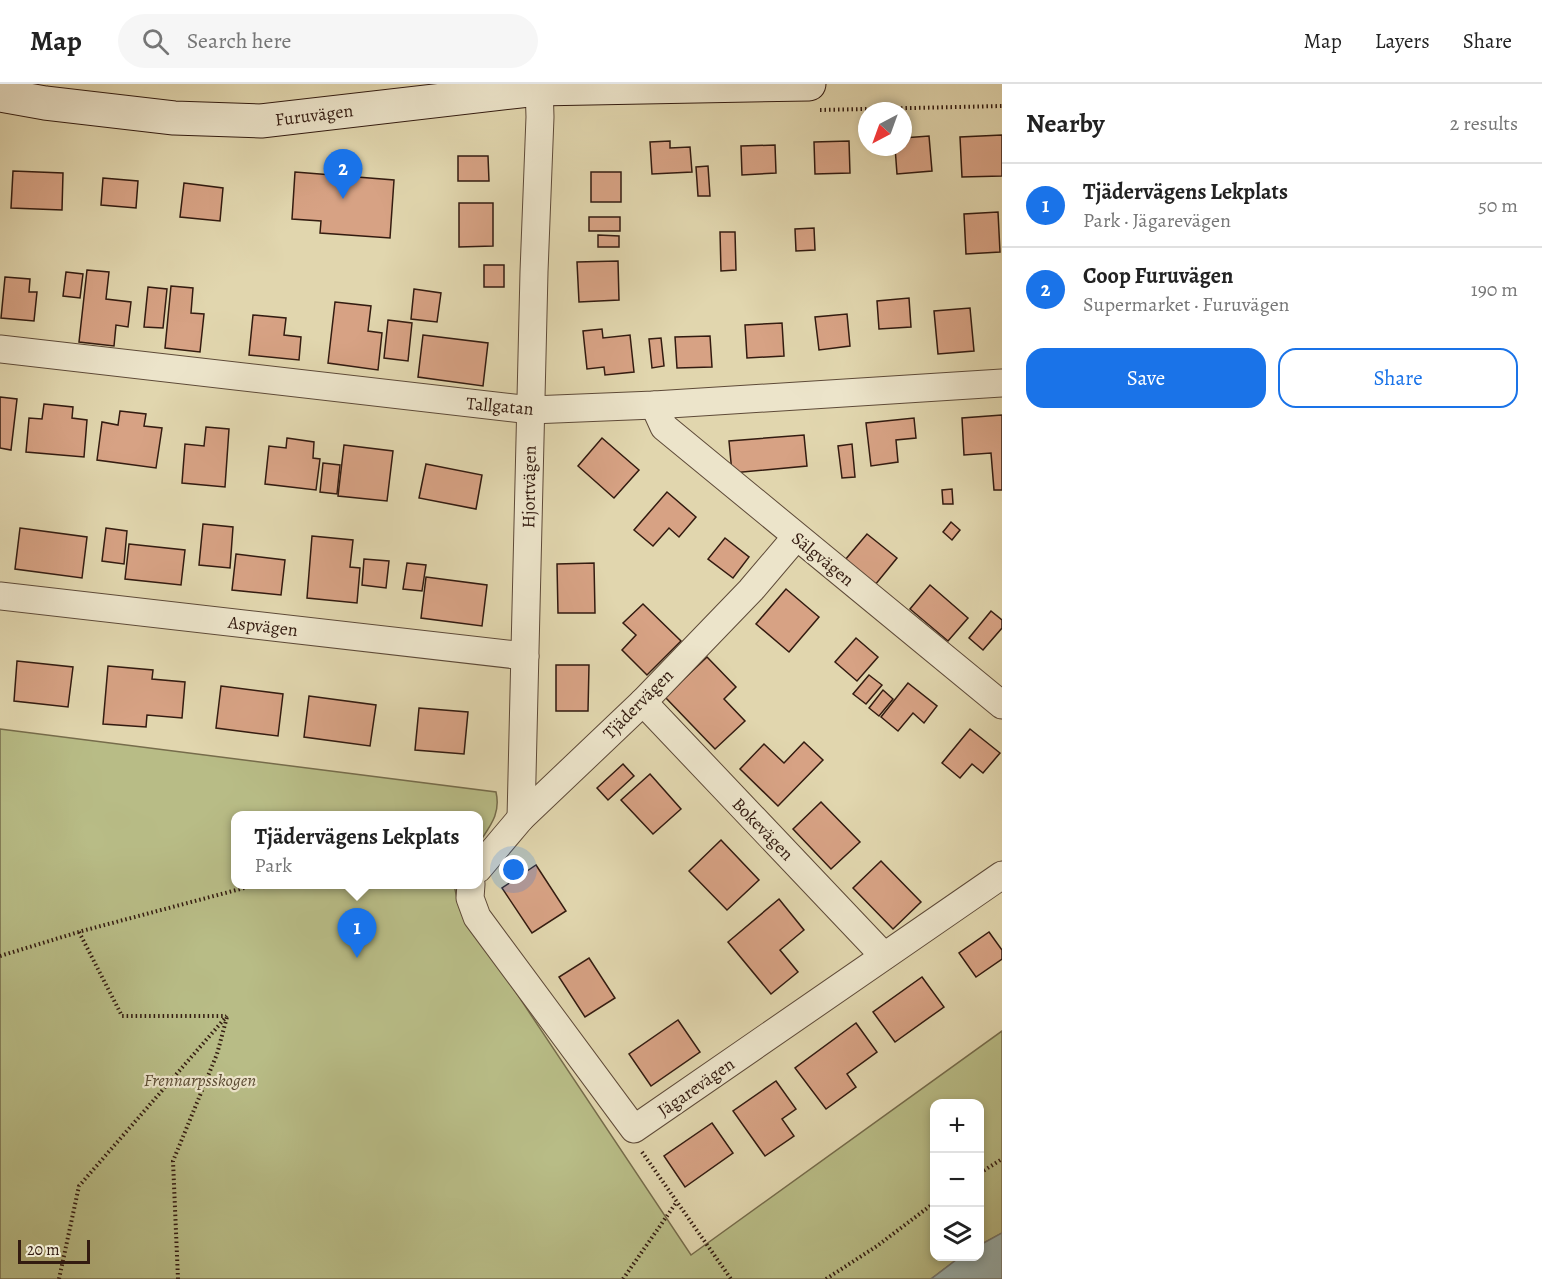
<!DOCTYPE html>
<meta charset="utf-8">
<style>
:root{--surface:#fff;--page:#f6f6f6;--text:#222;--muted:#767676;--line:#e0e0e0;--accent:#1a73e8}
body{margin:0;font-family:Alegreya,serif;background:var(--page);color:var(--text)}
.controls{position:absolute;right:18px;bottom:18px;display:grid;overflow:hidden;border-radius:12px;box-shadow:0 3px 9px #0003}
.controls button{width:54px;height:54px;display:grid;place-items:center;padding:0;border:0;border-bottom:2px solid var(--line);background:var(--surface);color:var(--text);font:30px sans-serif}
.compass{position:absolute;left:858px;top:18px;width:54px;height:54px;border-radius:50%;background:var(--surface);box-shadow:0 3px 9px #0003;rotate:221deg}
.scale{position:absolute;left:18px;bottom:15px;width:72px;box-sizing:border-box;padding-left:6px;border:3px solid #331b10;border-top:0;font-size:16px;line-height:21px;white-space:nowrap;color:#331b10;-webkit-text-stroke:4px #ece4ca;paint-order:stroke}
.you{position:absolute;left:514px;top:786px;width:21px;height:21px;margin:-15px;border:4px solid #fff;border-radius:50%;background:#1a73e8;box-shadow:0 0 0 9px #1a73e833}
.badge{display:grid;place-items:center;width:39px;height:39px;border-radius:50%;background:var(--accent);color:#fff;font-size:20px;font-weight:700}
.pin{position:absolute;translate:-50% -50px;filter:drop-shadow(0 2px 3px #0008)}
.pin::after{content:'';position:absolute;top:32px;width:21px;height:18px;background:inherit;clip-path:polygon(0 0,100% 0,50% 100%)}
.popup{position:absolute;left:231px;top:727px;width:252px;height:78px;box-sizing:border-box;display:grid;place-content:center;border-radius:12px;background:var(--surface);filter:drop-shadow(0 2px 4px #0005);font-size:20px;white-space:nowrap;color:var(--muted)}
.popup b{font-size:22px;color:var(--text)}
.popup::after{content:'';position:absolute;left:50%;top:100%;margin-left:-12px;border:12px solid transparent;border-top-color:var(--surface)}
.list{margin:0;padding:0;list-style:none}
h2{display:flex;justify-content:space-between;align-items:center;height:78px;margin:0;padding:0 24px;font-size:26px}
h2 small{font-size:20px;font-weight:400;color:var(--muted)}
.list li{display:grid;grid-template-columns:39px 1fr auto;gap:18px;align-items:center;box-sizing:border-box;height:84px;padding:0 24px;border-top:2px solid var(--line)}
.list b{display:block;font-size:22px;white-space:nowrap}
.list p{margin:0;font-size:20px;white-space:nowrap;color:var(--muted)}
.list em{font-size:20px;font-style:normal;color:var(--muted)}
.actions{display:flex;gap:12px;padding:18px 24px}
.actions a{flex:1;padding:14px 0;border:2px solid var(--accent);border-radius:18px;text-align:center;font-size:21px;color:var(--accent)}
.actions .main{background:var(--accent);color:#fff}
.icon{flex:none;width:33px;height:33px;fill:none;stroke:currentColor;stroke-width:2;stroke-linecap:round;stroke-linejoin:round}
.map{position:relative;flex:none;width:1002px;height:1195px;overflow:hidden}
header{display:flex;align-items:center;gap:36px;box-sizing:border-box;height:84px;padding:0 30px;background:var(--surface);border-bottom:2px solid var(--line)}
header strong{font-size:28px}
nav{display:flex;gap:33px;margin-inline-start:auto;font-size:21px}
.search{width:420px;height:54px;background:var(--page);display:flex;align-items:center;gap:15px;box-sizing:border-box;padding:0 21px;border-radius:33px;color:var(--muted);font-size:22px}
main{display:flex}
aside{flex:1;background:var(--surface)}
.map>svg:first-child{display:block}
.green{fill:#b8bc86;stroke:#766c4b;stroke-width:1.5}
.water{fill:#9ab6b6;stroke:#717874;stroke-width:1.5}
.building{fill:#d7a284;stroke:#331b10;stroke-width:1.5}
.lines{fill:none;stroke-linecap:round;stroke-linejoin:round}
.street-casing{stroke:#5e4a38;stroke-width:29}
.secondary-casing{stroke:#331b10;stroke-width:35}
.path{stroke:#331b10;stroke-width:4;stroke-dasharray:1.5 3;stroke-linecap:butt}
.street{stroke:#ece4ca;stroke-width:27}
.secondary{stroke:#ece4ca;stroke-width:33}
.labels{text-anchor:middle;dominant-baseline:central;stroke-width:4.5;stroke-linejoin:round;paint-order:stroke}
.street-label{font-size:18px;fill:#331b10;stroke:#ece4ca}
.park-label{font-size:18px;font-style:italic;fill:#5b4b33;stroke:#ece4ca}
</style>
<header>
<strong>Map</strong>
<div class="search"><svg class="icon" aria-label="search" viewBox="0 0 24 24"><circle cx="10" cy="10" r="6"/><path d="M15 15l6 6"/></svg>Search here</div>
<nav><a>Map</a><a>Layers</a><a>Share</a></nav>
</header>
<main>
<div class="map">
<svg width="1002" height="1195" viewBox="0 0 1002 1195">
<rect width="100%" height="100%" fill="#e1d6ae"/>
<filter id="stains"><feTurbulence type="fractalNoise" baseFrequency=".00333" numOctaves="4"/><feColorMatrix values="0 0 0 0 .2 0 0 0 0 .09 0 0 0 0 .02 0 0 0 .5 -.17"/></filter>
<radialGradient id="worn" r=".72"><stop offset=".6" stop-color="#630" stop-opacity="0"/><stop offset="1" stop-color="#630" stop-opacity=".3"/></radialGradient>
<!-- green -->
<path class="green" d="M0 645 496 708C501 730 490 742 479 759L478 732H236V800L454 801 459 823 691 1171 1002 947V1149L980 1161V1020H934V1172L960 1173 931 1195H0Z"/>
<!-- water -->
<path class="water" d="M1002 1149V1195H931L960 1173 980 1172V1161Z"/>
<!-- building -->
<g class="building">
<path d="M1002 51V92L962 93 960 53Z"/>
<path d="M929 52 932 87 897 90 895 63H903V54Z"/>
<path d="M670 57V64L690 63 692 88 652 90 650 58Z"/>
<path d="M849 57 850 89 815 90 814 58Z"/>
<path d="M775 61 776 89 742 91 741 62Z"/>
<path d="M458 72H488L489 97H458Z"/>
<path d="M708 82 710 112H698L696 83Z"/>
<path d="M13 87 63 89 62 126 11 124Z"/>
<path d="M295 88 394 96 390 154 320 149 321 137 292 135Z"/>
<rect x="591" y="88" width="30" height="30"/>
<path d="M103 94 138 97 136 124 101 121Z"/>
<path d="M184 99 223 104 220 137 180 133Z"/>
<path d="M459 119H493V162L459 163Z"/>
<path d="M998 128 1000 168 966 170 964 130Z"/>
<rect x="589" y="133" width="31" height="14"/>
<path d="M814 144 815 166 796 167 795 145Z"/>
<path d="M720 148H735L736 186 721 187Z"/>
<path d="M598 151 619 152V163H598Z"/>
<path d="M618 177 619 216 579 218 577 178Z"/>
<rect x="484" y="181" width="20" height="22"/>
<path d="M87 186 109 188 106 215 131 218 128 243 116 241 114 262 79 258Z"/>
<path d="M66 188 83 190 80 214 63 212Z"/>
<path d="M5 193 30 195 29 208H37L34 237 1 234Z"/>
<path d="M171 202 193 204 191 229 204 230 200 268 165 264Z"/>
<path d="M148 203 167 205 163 244 144 243Z"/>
<path d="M414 205 441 209 437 238 411 235Z"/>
<path d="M909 214 911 243 879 245 877 217Z"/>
<path d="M335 218 371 222 368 247 382 249 378 286 328 279Z"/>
<path d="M970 224 974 267 938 270 934 227Z"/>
<path d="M847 230 850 262 819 266 815 233Z"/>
<path d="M253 231 286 234 284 251 301 253 299 276 249 271Z"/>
<path d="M388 236 412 239 408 277 384 274Z"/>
<path d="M782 239 784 272 747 274 745 241Z"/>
<path d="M602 245 603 254 630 251 634 288 605 291 604 283 587 285 583 247Z"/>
<path d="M423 251 488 259 483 302 418 293Z"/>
<path d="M710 252 712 283 677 284 675 253Z"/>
<path d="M661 254 664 282 652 284 649 255Z"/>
<path d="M0 313 17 315 11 366 0 364Z"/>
<path d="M44 320 73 323 72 334 87 336 84 373 26 368 29 334 42 335Z"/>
<path d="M120 327 146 330 144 342 162 344 156 384 97 376 102 338 118 341Z"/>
<path d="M1002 331V406H994L991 369 964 371 962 334Z"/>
<path d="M914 334 916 354 896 356 898 378 871 382 866 339Z"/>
<path d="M206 343 229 345 225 403 182 399 185 360 204 362Z"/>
<path d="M804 351 807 382 732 389 729 357Z"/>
<path d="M287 354 314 358 313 374 320 375 316 406 265 400 269 362 286 364Z"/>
<path d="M602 354 639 386 614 414 578 382Z"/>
<path d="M852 360 855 393 842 394 838 362Z"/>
<path d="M344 361 393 367 387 417 338 412Z"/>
<path d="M323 379 340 381 337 410 320 408Z"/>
<path d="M426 380 482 391 476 425 419 414Z"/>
<path d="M952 405 953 420H943L942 406Z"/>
<path d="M667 408 696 433 679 453 669 444 653 462 634 446Z"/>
<path d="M951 438 960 446 952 456 943 448Z"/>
<path d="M203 440 233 443 230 484 199 481Z"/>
<path d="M20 444 87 453 82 494 15 485Z"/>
<path d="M106 444 127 447 124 480 102 477Z"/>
<path d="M867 450 897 474 875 501 845 476Z"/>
<path d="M312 452 353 456 350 483 360 484 357 519 307 514Z"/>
<path d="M725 454 749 473 733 494 708 475Z"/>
<path d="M129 460 185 466 181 501 125 495Z"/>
<path d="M236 470 285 476 281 511 232 506Z"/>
<path d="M364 475 389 477 386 504 362 501Z"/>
<path d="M407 479 426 481 422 507 403 505Z"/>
<path d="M594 479 595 529H558L557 480Z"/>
<path d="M426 493 487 501 482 542 421 534Z"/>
<path d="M930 501 968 534 948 557 910 525Z"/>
<path d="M786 505 819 533 789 568 756 540Z"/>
<path d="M643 520 681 557 647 591 622 566 636 551 623 539Z"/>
<path d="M991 527 1002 536V544L983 566 969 554Z"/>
<path d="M856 554 878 573 857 597 835 578Z"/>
<path d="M707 573 736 603 724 615 745 637 715 665 665 613Z"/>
<path d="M17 577 73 583 68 623 14 617Z"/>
<path d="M556 581H589L588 627H556Z"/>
<path d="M108 582 153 586 152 595 185 598 182 634 147 631 146 643 103 640Z"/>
<path d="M869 591 882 601 866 620 853 610Z"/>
<path d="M908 599 937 622 924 639 913 629 898 647 881 633Z"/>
<path d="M221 602 283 610 278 652 216 644Z"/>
<path d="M883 606 893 615 879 632 869 624Z"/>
<path d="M309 612 376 621 370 662 304 653Z"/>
<path d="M419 624 468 628 464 670 415 666Z"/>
<path d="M970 645 1000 669 983 689 972 680 960 694 942 679Z"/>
<path d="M804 658 823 676 778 722 740 685 764 660 784 679Z"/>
<path d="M623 680 634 692 608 716 597 704Z"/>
<path d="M650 690 681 725 653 750 621 716Z"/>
<path d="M821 718 860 758 831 785 793 745Z"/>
<path d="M721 756 759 796 727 826 689 787Z"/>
<path d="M881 777 921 818 893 845 853 804Z"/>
<path d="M536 781 566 827 532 849 502 804Z"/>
<path d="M779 815 804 846 780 866 798 888 771 910 728 858Z"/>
<path d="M989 848 1002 866V875L976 893 959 869Z"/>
<path d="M589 874 615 914 585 933 559 893Z"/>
<path d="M922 893 944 923 895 958 873 928Z"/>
<path d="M678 936 700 968 651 1002 629 970Z"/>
<path d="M856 939 877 968 847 990 856 1003 826 1025 795 984Z"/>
<path d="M776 997 796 1025 782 1035 794 1052 765 1072 733 1027Z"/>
<path d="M712 1039 733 1069 685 1103 664 1072Z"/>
</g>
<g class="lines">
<!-- street casing -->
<g class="street-casing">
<g id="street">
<path d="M0 265 531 326 654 321 1002 299"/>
<path d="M654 321 664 343 1002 621"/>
<path d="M0 512 525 572"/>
<path d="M643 618 884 872"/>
<path d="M521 734 534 188 540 33 539 0"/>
<path d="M478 785 521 734 643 618 751 506 796 453"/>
<path d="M471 800 470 814 477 833 634 1045 1002 791"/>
</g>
</g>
<!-- secondary casing -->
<g class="secondary-casing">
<path id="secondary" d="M0 11 45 19 174 34 261 37 538 5 809 0"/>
</g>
<!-- path -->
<g class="path">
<path d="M820 26 1002 22"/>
<path d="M79 848 122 932H226"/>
<path d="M0 872 82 847 259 800"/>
<path d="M642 1068 731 1195"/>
<path d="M980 1089 1002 1075"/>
<path d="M59 1195 79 1102 227 932"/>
<path d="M178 1195 173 1077 217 970 227 933"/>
<path d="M623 1195 676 1119"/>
<path d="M826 1195 877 1162 934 1119"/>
</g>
<!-- street -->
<use href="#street" class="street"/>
<!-- secondary -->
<use href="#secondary" class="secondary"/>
</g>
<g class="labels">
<!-- street labels -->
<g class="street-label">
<text transform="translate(314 31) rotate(-7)">Furuvägen</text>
<text transform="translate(500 322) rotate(5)">Tallgatan</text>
<text transform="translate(529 403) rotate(-89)">Hjortvägen</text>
<text transform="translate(823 475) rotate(39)">Sälgvägen</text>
<text transform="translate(263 542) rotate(7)">Aspvägen</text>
<text transform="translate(638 620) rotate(-45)">Tjädervägen</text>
<text transform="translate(763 745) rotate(46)">Bokevägen</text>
<text transform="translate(696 1003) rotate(-35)">Jägarevägen</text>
</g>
<!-- park labels -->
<g class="park-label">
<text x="200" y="996">Frennarpsskogen</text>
</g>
</g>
<rect width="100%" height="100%" filter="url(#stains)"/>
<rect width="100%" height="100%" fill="url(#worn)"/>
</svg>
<div class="controls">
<button>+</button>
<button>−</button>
<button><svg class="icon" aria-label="layers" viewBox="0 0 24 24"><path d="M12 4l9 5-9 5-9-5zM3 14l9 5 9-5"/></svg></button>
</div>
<svg class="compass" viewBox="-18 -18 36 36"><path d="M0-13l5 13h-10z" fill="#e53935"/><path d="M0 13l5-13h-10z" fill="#767676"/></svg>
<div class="scale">20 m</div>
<div class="you"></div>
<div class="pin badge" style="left:357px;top:874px">1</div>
<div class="popup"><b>Tjädervägens Lekplats</b>Park</div>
<div class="pin badge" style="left:343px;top:115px">2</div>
</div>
<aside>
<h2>Nearby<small>2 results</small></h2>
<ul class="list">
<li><span class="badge">1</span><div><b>Tjädervägens Lekplats</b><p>Park · Jägarevägen</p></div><em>50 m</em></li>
<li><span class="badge">2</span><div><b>Coop Furuvägen</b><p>Supermarket · Furuvägen</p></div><em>190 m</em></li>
</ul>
<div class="actions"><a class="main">Save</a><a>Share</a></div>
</aside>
</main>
